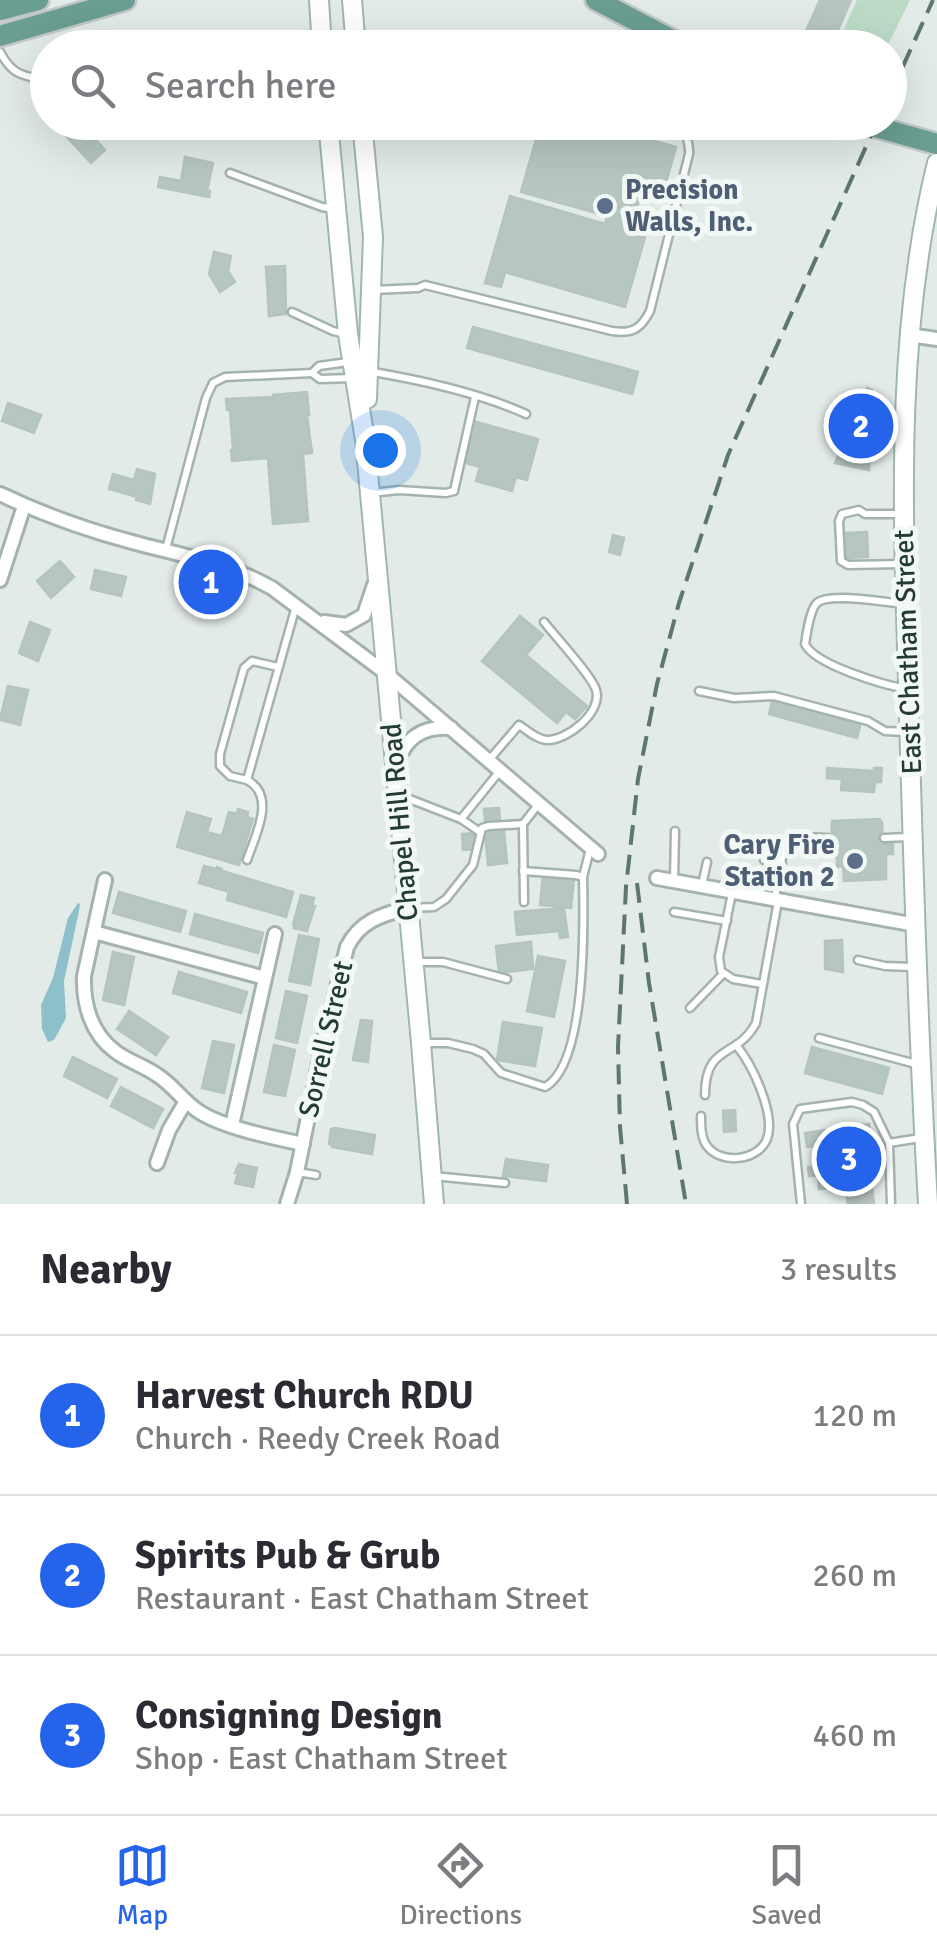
<!DOCTYPE html>
<meta charset="utf-8">
<style>
:root{--surface:#fff;--page:#f2f2f3;--text:#2b2b33;--muted:#7c7c81;--line:#e1e1e2;--accent:#2563eb}
body{margin:0;font-family:Signika,sans-serif;background:var(--page);color:var(--text)}
.you{position:absolute;left:380px;top:450px;width:35px;height:35px;margin:-25px;border:8px solid #fff;border-radius:50%;background:#1a73e8;box-shadow:0 0 0 15px #1a73e833}
.badge{display:grid;place-items:center;width:65px;height:65px;border-radius:50%;background:var(--accent);color:#fff;font-size:32px;font-weight:700}
.pin{position:absolute;translate:-50% -50%;border:5px solid #fff;box-shadow:0 2px 10px #0006}
.list{margin:0;padding:0;list-style:none}
h2{display:flex;justify-content:space-between;align-items:center;height:130px;margin:0;padding:0 40px;font-size:42px}
h2 small{font-size:32px;font-weight:400;color:var(--muted)}
.list li{display:grid;grid-template-columns:65px 1fr auto;gap:30px;align-items:center;box-sizing:border-box;height:160px;padding:0 40px;border-top:2px solid var(--line)}
.list b{display:block;font-size:38px;white-space:nowrap}
.list p{margin:0;font-size:32px;white-space:nowrap;color:var(--muted)}
.list em{font-size:32px;font-style:normal;color:var(--muted)}
.icon{flex:none;width:55px;height:55px;fill:none;stroke:currentColor;stroke-width:2;stroke-linecap:round;stroke-linejoin:round}
.map{position:relative;flex:none;width:937px;height:1204px;overflow:hidden}
.search{position:absolute;background:var(--surface);box-shadow:0 10px 40px #0002;left:30px;right:30px;top:30px;height:110px;display:flex;align-items:center;gap:25px;box-sizing:border-box;padding:0 35px;border-radius:55px;color:var(--muted);font-size:38px}
.sheet{height:610px;background:var(--surface)}
nav{display:flex;justify-content:space-around;align-items:center;box-sizing:border-box;height:140px;border-top:2px solid var(--line);background:var(--surface);font-size:28px;color:var(--muted)}
nav a{display:grid;justify-items:center;gap:5px}
nav .on{color:var(--accent)}
.map>svg:first-child{display:block}
.green{fill:#bcdbc6}
.water{fill:#8ec0cc}
.building{fill:#b7c6c1;stroke:#b5c4bf;stroke-width:2.5}
.lines{fill:none;stroke-linecap:round;stroke-linejoin:round}
.lane-casing{stroke:#a5b3ae;stroke-width:11}
.street-casing{stroke:#a5b3ae;stroke-width:18}
.secondary-casing{stroke:#a1b6b0;stroke-width:22}
.primary-casing{stroke:#c1c8c7;stroke-width:25}
.lane{stroke:#fff;stroke-width:6}
.street{stroke:#fff;stroke-width:12}
.secondary{stroke:#fff;stroke-width:18}
.primary{stroke:#6a9e92;stroke-width:20}
.rail{stroke:#5e7671;stroke-width:4;stroke-dasharray:20 10;stroke-linecap:butt}
.service-dot{fill:#5c6f8a;stroke:#f2f8f5;stroke-width:4}
.labels{text-anchor:middle;dominant-baseline:central;stroke-width:10;stroke-linejoin:round;paint-order:stroke}
.service-label{font-size:28px;font-weight:bold;fill:#4e5e75;stroke:#f2f8f5;text-anchor:start}
.street-label{font-size:28px;fill:#233b36;stroke:#f2f8f5}
</style>
<div class="map">
<svg width="937" height="1204" viewBox="0 0 937 1204">
<rect width="100%" height="100%" fill="#e2ebe7"/>
<!-- green -->
<path class="green" d="M857 0H910L887 47H836Z"/>
<!-- water -->
<path class="water" d="M78 903 80 904 79 911 64 981 66 1018 54 1040 48 1042 42 1029 41 1005 53 978 68 918Z"/>
<!-- building -->
<g class="building">
<path d="M820 0H851L830 48H822L808 41 810 35 805 33Z"/>
<path d="M59 122H80L105 150 91 163 56 125Z"/>
<path d="M541 122H590L676 147 665 186 645 180 630 232 645 237 625 307 505 272 501 287 485 283 510 196 605 224 607 216 521 192Z"/>
<path d="M185 157 213 163 207 191H210L209 197 158 187 160 177 181 181Z"/>
<path d="M214 252 231 256 228 271 235 282 220 292 209 274Z"/>
<path d="M285 266 286 314 269 316 266 267Z"/>
<path d="M473 327 638 372 632 394 467 348Z"/>
<path d="M867 388 872 390 869 470 835 463Z"/>
<path d="M307 392 309 415 307 416 312 453 303 454 308 521 273 524 268 458 232 461 231 450H233L230 410H227L226 399 273 397V395Z"/>
<path d="M8 403 41 415 34 433 2 421Z"/>
<path d="M473 421 538 439 527 480 516 477 512 491 476 481 480 467 462 462Z"/>
<path d="M137 469 155 474 150 504 136 500 137 497 109 489 113 474 134 480Z"/>
<path d="M867 532 868 557 847 558 846 550H843L845 533Z"/>
<path d="M613 535 624 538 620 555 609 552Z"/>
<path d="M60 561 74 577 51 598 37 581Z"/>
<path d="M95 570 126 577 121 596 91 589Z"/>
<path d="M520 616 543 635 526 655 587 706 575 719 566 712 557 723 482 661Z"/>
<path d="M30 622 50 630 38 661 19 653Z"/>
<path d="M8 686 28 690 20 725 0 720Z"/>
<path d="M773 698 861 722 857 738 769 714Z"/>
<path d="M827 768 874 771V768H882L881 782H875L874 792 841 790 842 779 827 778Z"/>
<path d="M499 808 500 820 485 821 484 809Z"/>
<path d="M238 809 248 812 247 817 253 819 239 865 177 847 187 812 211 819 207 832 222 836 229 812 237 814Z"/>
<path d="M880 819V822H882L883 844 893 843V854H886V879L844 881 843 866 837 867V857H831L832 821Z"/>
<path d="M504 831 507 863 488 865 485 832Z"/>
<path d="M475 833 476 849 463 850 462 834Z"/>
<path d="M204 866 216 869 217 867 222 869V871L293 892 286 917 227 900 229 892 199 883Z"/>
<path d="M543 875 574 878 571 908 540 905Z"/>
<path d="M119 892 186 911 180 932 113 913Z"/>
<path d="M301 895 314 898 312 906H315L307 931 294 928 295 925H293Z"/>
<path d="M564 908 568 937 560 938 559 931 517 935 515 912Z"/>
<path d="M195 914 263 933 258 953 190 934Z"/>
<path d="M299 935 319 939 310 985 289 981Z"/>
<path d="M842 940 843 972 825 969V941Z"/>
<path d="M531 942 533 969 499 973 496 946Z"/>
<path d="M113 952 134 957 124 1005 103 1000Z"/>
<path d="M538 956 565 961 554 1017 527 1011Z"/>
<path d="M179 972 247 992 241 1013 173 993Z"/>
<path d="M286 991 307 996 297 1043 276 1038Z"/>
<path d="M129 1011 168 1037 156 1055 117 1029Z"/>
<path d="M361 1020 372 1021 368 1062 353 1060Z"/>
<path d="M503 1022 542 1028 535 1066 497 1060Z"/>
<path d="M213 1041 234 1045 224 1093 202 1088Z"/>
<path d="M274 1045 295 1050 285 1096 264 1092Z"/>
<path d="M812 1047 889 1068 882 1094 805 1073Z"/>
<path d="M73 1057 117 1079 107 1098 64 1076Z"/>
<path d="M121 1087 163 1109 153 1128 111 1106Z"/>
<path d="M735 1110 736 1131 724 1132 723 1111Z"/>
<path d="M869 1124 876 1180 871 1181 874 1204H848L845 1186 819 1189 818 1175 809 1176 808 1167 817 1166 815 1146 807 1147 805 1133Z"/>
<path d="M335 1128 375 1135 372 1154 332 1147V1145L329 1144 331 1129Z"/>
<path d="M506 1159 548 1165 546 1181 503 1176Z"/>
<path d="M239 1164 257 1168 253 1187 235 1183 238 1173H235Z"/>
</g>
<g class="lines">
<!-- lane casing -->
<g class="lane-casing">
<g id="lane">
<path d="M0 52C13 76 22 75 48 81"/>
<path d="M124 122 132 129"/>
<path d="M230 173 322 207 334 209"/>
<path d="M372 290 418 288 425 285 612 331C632 334 641 329 650 311L689 154C690 142 683 130 685 122"/>
<path d="M292 312 333 331 346 334"/>
<path d="M373 372C420 380 482 394 526 414"/>
<path d="M312 373 320 379 353 378"/>
<path d="M371 493 399 490 446 493 454 491 475 397"/>
<path d="M166 549 206 398 213 383 225 377 312 373 319 366 348 362"/>
<path d="M902 564 848 565 841 561 839 521 842 514 859 510 865 514H903"/>
<path d="M905 604C888 603 826 591 816 604 809 613 807 633 805 644 815 665 884 685 907 689"/>
<path d="M278 667 252 661 244 668 220 754V766L230 776 247 780 296 606"/>
<path d="M699 691 734 698 774 696 868 721 885 731 908 732"/>
<path d="M489 760 519 725C527 730 536 739 546 740 567 741 603 712 596 690 592 676 555 636 544 622"/>
<path d="M247 780C277 796 255 836 247 860"/>
<path d="M399 795 461 819 499 772"/>
<path d="M461 819 480 832"/>
<path d="M884 838 908 837"/>
<path d="M764 860 782 863"/>
<path d="M583 877 590 849"/>
<path d="M674 880 675 831"/>
<path d="M702 885 707 862"/>
<path d="M732 893 719 957 721 971 733 979 762 984"/>
<path d="M775 899C778 883 778 847 796 840 805 836 818 838 828 838"/>
<path d="M524 902 523 824 538 805"/>
<path d="M409 908 434 907 446 899 473 865 482 828 489 826 523 824"/>
<path d="M674 912 727 921"/>
<path d="M858 960 885 966 912 967"/>
<path d="M414 962H443L507 979"/>
<path d="M690 1008 723 974"/>
<path d="M819 1038 916 1064"/>
<path d="M425 1043H448L473 1049 484 1054 501 1073 545 1087C587 1064 584 921 583 877L576 875 523 871"/>
<path d="M705 1095C705 1043 737 1059 756 1023L778 901"/>
<path d="M701 1116C701 1126 701 1138 707 1146 721 1165 758 1161 767 1139 776 1114 752 1064 736 1045"/>
<path d="M889 1143 891 1204"/>
<path d="M297 1172 316 1175"/>
<path d="M433 1176 505 1183"/>
<path d="M801 1204 793 1124 800 1109 852 1102 863 1105 874 1112 889 1143 920 1138"/>
</g>
</g>
<!-- street casing -->
<g class="street-casing">
<g id="street">
<path d="M909 335 937 339"/>
<path d="M0 494C42 514 87 530 132 542 180 555 228 563 272 588L387 674 598 854"/>
<path d="M0 580 24 506"/>
<path d="M324 622 346 625 364 615 374 585"/>
<path d="M397 763C406 737 423 726 451 728"/>
<path d="M657 878 916 925"/>
<path d="M105 880 84 976C83 1004 91 1034 116 1052 128 1061 144 1066 157 1075 173 1085 183 1101 198 1111 221 1127 274 1138 303 1144"/>
<path d="M94 932 265 978"/>
<path d="M232 1125 275 934"/>
<path d="M157 1163 169 1130 186 1101"/>
<path d="M287 1204 297 1172 321 1053 347 947C360 921 381 915 407 908"/>
</g>
</g>
<!-- secondary casing -->
<g class="secondary-casing">
<g id="secondary">
<path d="M319 0 322 48"/>
<path d="M352 0 356 48"/>
<path d="M328 122 348 334 365 440 421 1043 434 1204"/>
<path d="M362 122 373 237 367 399"/>
<path d="M928 1204C918 1030 913 856 908 682 903 508 895 333 937 163"/>
</g>
</g>
<!-- primary casing -->
<g class="primary-casing">
<g id="primary">
<path d="M596 0 688 48"/>
<path d="M0 10 38 0"/>
<path d="M0 36 125 0"/>
<path d="M858 122 937 144"/>
</g>
</g>
<!-- lane -->
<use href="#lane" class="lane"/>
<!-- street -->
<use href="#street" class="street"/>
<!-- secondary -->
<use href="#secondary" class="secondary"/>
<!-- primary -->
<use href="#primary" class="primary"/>
<!-- rail -->
<g class="rail">
<path d="M890 95 933 0"/>
<path d="M637 883 649 983 686 1204"/>
<path d="M627 1204 620 1127 618 1047 626 887 638 779 657 684 679 603 728 455 877 122"/>
</g>
</g>
<!-- markers -->
<g class="service-dot">
<circle cx="605" cy="206" r="10"/>
<circle cx="855" cy="861" r="10"/>
</g>
<g class="labels">
<!-- service labels -->
<g class="service-label">
<text x="625" y="190">Precision<tspan x="625" dy="32">Walls, Inc.</tspan></text>
<text x="835" y="845" text-anchor="end">Cary Fire<tspan x="835" dy="32">Station 2</tspan></text>
</g>
<!-- street labels -->
<g class="street-label">
<text transform="translate(908 652) rotate(-92)">East Chatham Street</text>
<text transform="translate(400 822) rotate(-95)">Chapel Hill Road</text>
<text transform="translate(326 1039) rotate(-77)">Sorrell Street</text>
</g>
</g>
</svg>
<div class="you"></div>
<div class="pin badge" style="left:211px;top:582px">1</div>
<div class="pin badge" style="left:861px;top:426px">2</div>
<div class="pin badge" style="left:849px;top:1159px">3</div>
<div class="search"><svg class="icon" aria-label="search" viewBox="0 0 24 24"><circle cx="10" cy="10" r="6"/><path d="M15 15l6 6"/></svg>Search here</div>
</div>
<section class="sheet">
<h2>Nearby<small>3 results</small></h2>
<ul class="list">
<li><span class="badge">1</span><div><b>Harvest Church RDU</b><p>Church · Reedy Creek Road</p></div><em>120 m</em></li>
<li><span class="badge">2</span><div><b>Spirits Pub &amp; Grub</b><p>Restaurant · East Chatham Street</p></div><em>260 m</em></li>
<li><span class="badge">3</span><div><b>Consigning Design</b><p>Shop · East Chatham Street</p></div><em>460 m</em></li>
</ul>
</section>
<nav>
<a class="on"><svg class="icon" aria-label="map" viewBox="0 0 24 24"><path d="M3 6l6-2 6 2 6-2v14l-6 2-6-2-6 2zM9 4v14M15 6v14"/></svg>Map</a>
<a><svg class="icon" aria-label="directions" viewBox="0 0 24 24"><path d="M12 3l9 9-9 9-9-9zM9 14v-3h6M13 9l2 2-2 2"/></svg>Directions</a>
<a><svg class="icon" aria-label="saved" viewBox="0 0 24 24"><path d="M7 4h10v16l-5-4-5 4z"/></svg>Saved</a>
</nav>
